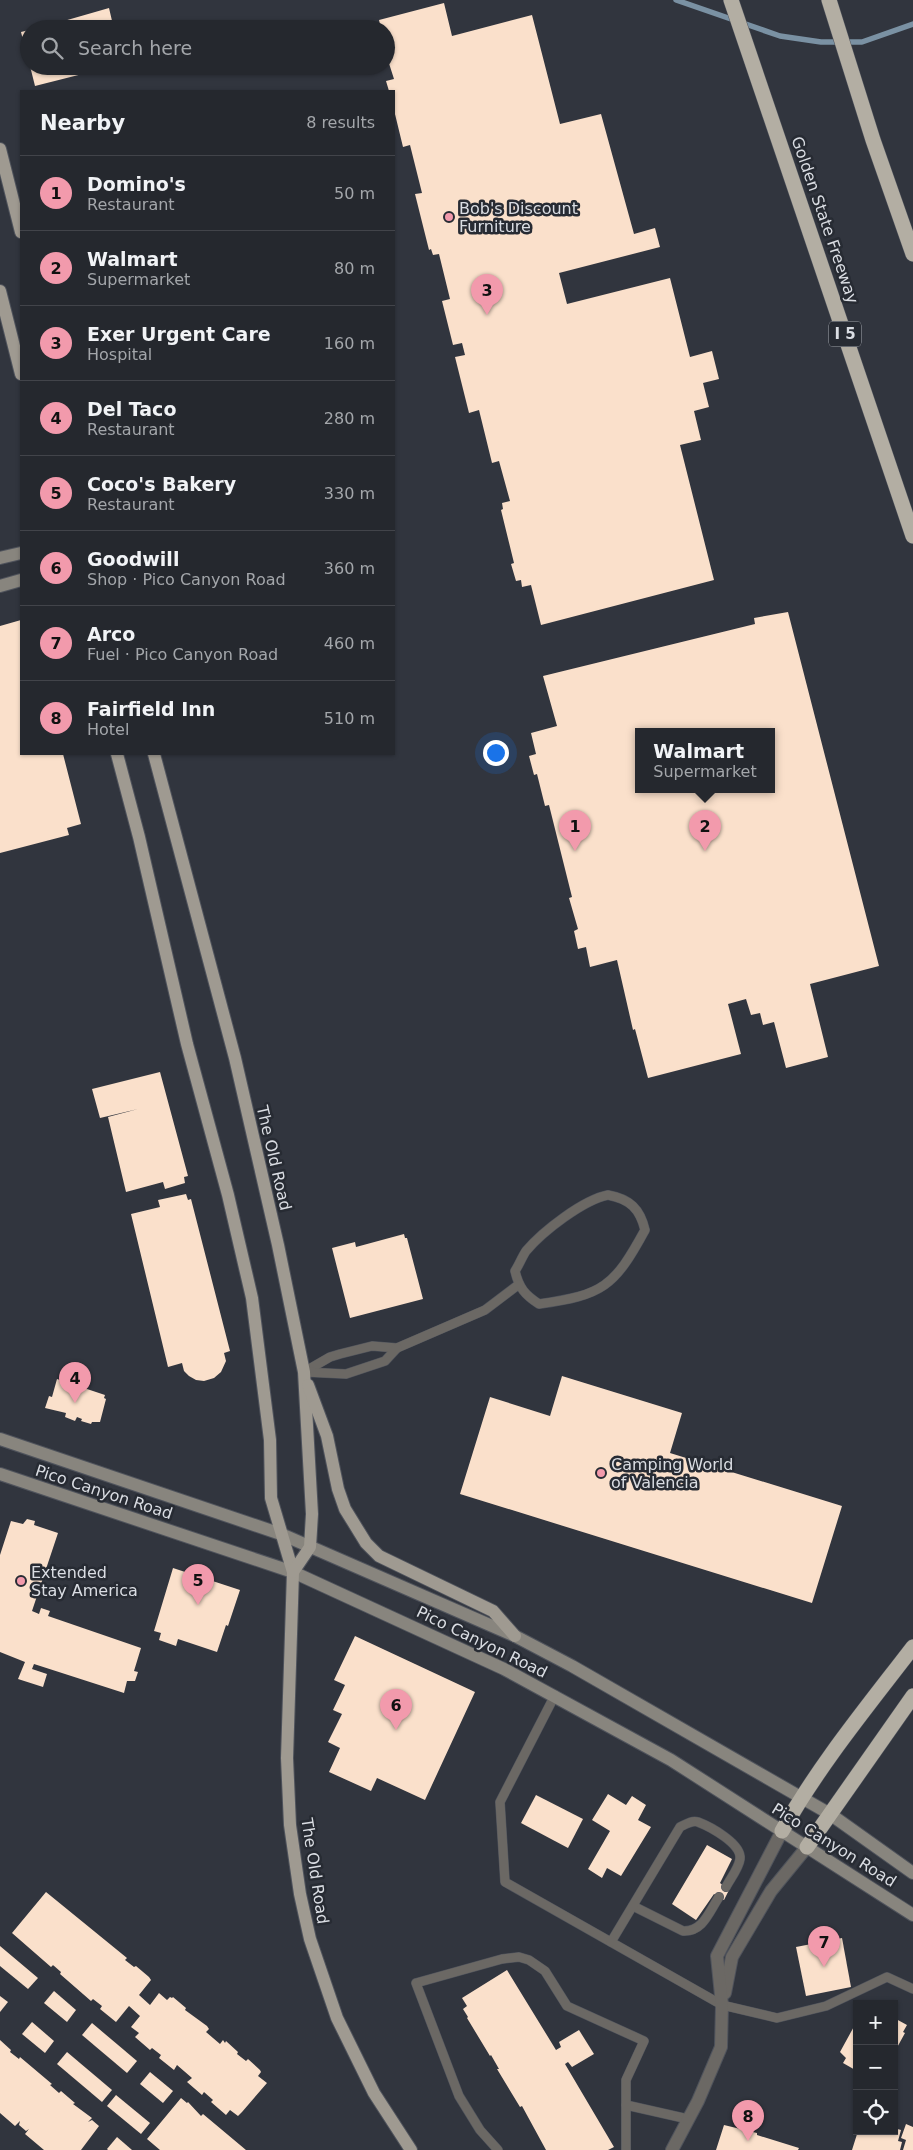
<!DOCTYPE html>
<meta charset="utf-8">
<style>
:root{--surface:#25282e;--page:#31343a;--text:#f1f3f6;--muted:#a3a6aa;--line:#42444a;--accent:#f29aac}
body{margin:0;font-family:"DejaVu Sans",sans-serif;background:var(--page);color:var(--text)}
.controls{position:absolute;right:15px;bottom:15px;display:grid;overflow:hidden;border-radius:0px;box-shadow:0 1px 4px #0004}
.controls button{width:45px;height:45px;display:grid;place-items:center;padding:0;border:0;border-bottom:1px solid var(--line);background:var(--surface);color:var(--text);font:25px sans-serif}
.you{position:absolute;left:495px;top:752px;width:18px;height:18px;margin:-12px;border:4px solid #fff;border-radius:50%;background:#1a73e8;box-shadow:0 0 0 8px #1a73e833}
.badge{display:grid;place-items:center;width:32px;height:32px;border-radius:50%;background:var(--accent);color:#111;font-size:16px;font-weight:700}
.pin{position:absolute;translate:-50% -41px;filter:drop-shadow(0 1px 2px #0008)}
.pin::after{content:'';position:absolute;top:26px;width:18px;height:15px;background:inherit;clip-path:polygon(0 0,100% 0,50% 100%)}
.popup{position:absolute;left:635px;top:728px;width:140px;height:65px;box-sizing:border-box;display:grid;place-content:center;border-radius:0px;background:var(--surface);filter:drop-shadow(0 1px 4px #0005);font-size:16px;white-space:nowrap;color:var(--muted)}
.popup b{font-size:19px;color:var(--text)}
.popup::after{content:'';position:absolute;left:50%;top:100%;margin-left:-10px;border:10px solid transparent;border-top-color:var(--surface)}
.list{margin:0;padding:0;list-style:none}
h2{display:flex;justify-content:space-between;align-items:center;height:65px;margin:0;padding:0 20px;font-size:21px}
h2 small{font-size:16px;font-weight:400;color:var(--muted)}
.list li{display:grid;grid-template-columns:32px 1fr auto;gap:15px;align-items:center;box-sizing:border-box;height:75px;padding:0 20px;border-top:1px solid var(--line)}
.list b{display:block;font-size:19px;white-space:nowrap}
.list p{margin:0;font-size:16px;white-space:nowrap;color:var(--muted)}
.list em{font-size:16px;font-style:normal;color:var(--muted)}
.icon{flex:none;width:28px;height:28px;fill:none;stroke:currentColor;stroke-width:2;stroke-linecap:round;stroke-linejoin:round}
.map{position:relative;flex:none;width:913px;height:2150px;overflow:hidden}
.search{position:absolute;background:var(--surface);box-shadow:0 1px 4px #0004;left:20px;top:20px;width:375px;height:55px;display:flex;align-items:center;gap:12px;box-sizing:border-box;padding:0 18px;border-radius:28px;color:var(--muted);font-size:19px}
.panel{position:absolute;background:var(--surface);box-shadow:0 1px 4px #0004;left:20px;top:90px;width:375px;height:665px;border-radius:0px}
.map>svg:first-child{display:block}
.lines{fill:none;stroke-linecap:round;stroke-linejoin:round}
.stream{stroke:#7a91a3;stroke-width:5.5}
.building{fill:#fae0cb;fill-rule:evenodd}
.lane-casing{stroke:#4f535c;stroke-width:10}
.street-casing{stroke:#4f535c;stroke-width:14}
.secondary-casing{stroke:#4f535c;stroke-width:14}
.primary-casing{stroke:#4f535c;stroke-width:14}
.highway-casing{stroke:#4f535c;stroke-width:16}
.lane{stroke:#6b6864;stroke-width:9}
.street{stroke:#6b6864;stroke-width:12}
.secondary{stroke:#88857e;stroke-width:12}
.primary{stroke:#9f9a91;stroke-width:12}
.highway{stroke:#b3aea3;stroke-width:15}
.poi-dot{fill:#f29aac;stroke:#272b33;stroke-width:2}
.labels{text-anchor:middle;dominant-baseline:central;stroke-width:5;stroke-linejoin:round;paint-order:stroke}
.shield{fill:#272b33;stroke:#a4a8ae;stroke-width:1}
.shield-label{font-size:15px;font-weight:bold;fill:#dadde3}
.poi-label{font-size:16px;fill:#dadde3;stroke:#272b33;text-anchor:start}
.street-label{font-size:16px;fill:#dadde3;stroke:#272b33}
</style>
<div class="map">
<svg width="913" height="2150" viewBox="0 0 913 2150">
<rect width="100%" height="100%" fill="#31353e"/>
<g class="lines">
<!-- stream -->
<path class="stream" d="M676 0 780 36 821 42H862L913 24"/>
</g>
<!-- building -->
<g class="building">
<path d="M444 3 452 36 532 15 560 124 601 114 634 234 655 228 660 247 559 273 567 304 670 278 690 357 712 351 719 379 703 383 709 407 694 411 701 440 680 445 714 580 541 625 531 585 522 587 521 580 516 581 511 564 514 563 501 510 503 509 502 503 510 501 499 461 492 463 479 410 469 413 455 357 465 355 462 343 453 345 442 301 450 299 439 254 433 255 431 249 429 250 415 194 422 193 410 145 403 147 394 110V91H389L386 81 394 79 386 54V29H381L379 20Z"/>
<path d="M109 8 113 25 105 27V29H36Z"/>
<path d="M29 30V60H28L21 32Z"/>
<path d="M30 66H110V67L35 86Z"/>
<path d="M788 612 879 966 810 984 828 1057 786 1068 774 1022 763 1025 760 1013 751 1015 746 999 728 1004 741 1054 648 1078 635 1029 633 1030 617 960 590 967 586 947 578 949 574 931 578 929 569 898 572 897 549 805 545 806 537 774 534 775 529 756 536 754 531 733 557 726 543 676 755 624 754 618ZM639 732H771V790H639Z"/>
<path d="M21 620V754H63L81 824 67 828 69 835 0 853V626Z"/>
<path d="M160 1072 188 1176 184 1177 185 1183 165 1189 163 1182 126 1192 108 1117 138 1109 100 1118 92 1089Z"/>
<path d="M186 1194 188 1200 191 1199 230 1351 224 1353 226 1361 221 1372 214 1378 204 1381 196 1380 189 1376 184 1371 182 1363 168 1367 131 1214 160 1207 158 1200Z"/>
<path d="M404 1234 405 1238H407L423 1299 350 1318 332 1248 355 1242 356 1247Z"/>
<path d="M562 1376 682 1413 670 1453 842 1506 812 1603 460 1494 490 1397 550 1416Z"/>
<path d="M57 1379 105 1395 104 1398 106 1399 100 1422H92L91 1424 81 1421 82 1419 77 1417 75 1421 65 1417 66 1413 45 1408 49 1396 52 1397Z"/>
<path d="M27 1519 35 1521 34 1525 58 1533 32 1611 39 1614 41 1608 50 1611 48 1616 141 1648 134 1671 138 1672 135 1681H127L124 1693 34 1664 32 1669 47 1674 43 1687 18 1679 25 1662 0 1652V1555L11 1521 23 1524Z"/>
<path d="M173 1568 240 1590 228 1626 226 1625 217 1652 178 1639 176 1646 159 1640 161 1633 154 1631Z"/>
<path d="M355 1636 475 1692 425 1800 377 1778 371 1791 329 1772 340 1748 328 1742 342 1714 333 1710 345 1685 334 1680Z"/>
<path d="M608 1794 626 1805 632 1796 646 1805 638 1820 651 1827 621 1876 607 1868 602 1878 588 1869 610 1831 592 1820Z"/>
<path d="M536 1795 583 1819 568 1848 521 1823Z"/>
<path d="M707 1845 732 1859 720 1883 729 1890 724 1900 714 1894 696 1920 672 1904Z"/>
<path d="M46 1892 127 1958 125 1960 134 1967 136 1966 149 1977 151 1980 139 1995 150 2005 159 1993 167 2000 170 1997 172 1998 173 1997 186 2008 185 2010 207 2026 209 2029 206 2032 220 2044 223 2040 225 2043 226 2041 238 2052 237 2054 246 2061 248 2059 260 2070 261 2072 258 2076 267 2083 242 2112 238 2116 230 2110 226 2115 211 2102 213 2100 204 2092 202 2095 187 2082 192 2078 177 2065 174 2070 159 2058 161 2055 152 2048 150 2050 135 2037 139 2033 131 2027 140 2016 129 2006 116 2022 100 2009 102 2006 93 1999 91 2001 60 1974 61 1972 53 1965 56 1962 51 1967 12 1933Z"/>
<path d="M842 1938 851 1987 806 1996 796 1947Z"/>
<path d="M0 1946 38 1978 28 1989 0 1966Z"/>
<path d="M507 1970 556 2050 561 2047 559 2042 579 2030 594 2054 572 2067 568 2062 565 2064 614 2147 608 2150H546L522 2106 520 2107 497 2069H499L491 2055 490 2056 467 2018 468 2017 463 2009 467 2006 462 1998Z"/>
<path d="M54 1991 76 2010 67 2022 44 2003Z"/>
<path d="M0 1996 8 2002 0 2012Z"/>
<path d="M896 2019 907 2025 903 2032 905 2033 894 2053V2022Z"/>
<path d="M857 2021V2071L843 2063 846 2058 840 2052Z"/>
<path d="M32 2022 54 2041 45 2053 22 2034Z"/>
<path d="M92 2023 137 2061 127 2073 82 2035Z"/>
<path d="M0 2040 11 2050 10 2052 19 2059 20 2057 52 2084 50 2085 59 2093 61 2091 75 2103 73 2104 92 2118 88 2122 92 2120 99 2126 81 2150H44L25 2134 29 2129 26 2131 19 2125 20 2121 15 2126 0 2113Z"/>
<path d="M67 2052 112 2090 102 2102 57 2064Z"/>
<path d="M150 2072 173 2091 163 2103 140 2084Z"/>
<path d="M116 2095 150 2123 141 2134 107 2106Z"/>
<path d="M181 2098 187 2103 188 2102 201 2116 203 2114 246 2150H160L147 2139Z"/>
<path d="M906 2124 913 2127V2150H903L906 2140 901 2138Z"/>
<path d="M724 2125 757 2133V2135L799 2148 798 2150H716Z"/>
<path d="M894 2128 901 2130 898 2141 902 2142 900 2150H852L858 2131H894Z"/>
<path d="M117 2137 132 2150H108L107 2149Z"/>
</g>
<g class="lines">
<!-- lane casing -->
<g class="lane-casing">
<g id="lane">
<path d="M608 1195C630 1199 640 1209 645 1230 614 1287 603 1295 539 1304 525 1295 519 1288 515 1271 519 1265 522 1257 526 1251 543 1231 583 1200 608 1195Z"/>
<path d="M304 1372 330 1357 340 1354 372 1346 397 1348 485 1310 518 1285"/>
<path d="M304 1372 346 1374 385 1361 397 1348"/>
<path d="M555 1695 500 1802 505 1882 722 2005 777 2018 826 2006 887 1977 913 1989"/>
<path d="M633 1906 683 1931C703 1932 709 1912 719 1897"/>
<path d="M611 1942 680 1827C686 1824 692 1820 698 1822 711 1827 742 1844 740 1859 739 1868 730 1879 726 1887"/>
<path d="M626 2105 688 2119"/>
<path d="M498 2150 480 2130 459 2096 416 1983 502 1959 519 1957 529 1960 545 1971 567 2006 644 2041 626 2080V2150"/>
</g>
</g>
<!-- street casing -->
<g class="street-casing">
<g id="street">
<path d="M725 1993 732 1957 771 1891 807 1847"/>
<path d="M672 2150 698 2101 721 2047 722 2005 717 1956 782 1831"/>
</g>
</g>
<!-- secondary casing -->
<g class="secondary-casing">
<g id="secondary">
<path d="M0 558 21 553"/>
<path d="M0 586 21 580"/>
<path d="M0 1439 281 1534 515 1636 572 1666 830 1814 913 1873"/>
<path d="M0 1474 293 1572 504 1669 671 1760 913 1915"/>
</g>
</g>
<!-- primary casing -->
<g class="primary-casing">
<g id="primary">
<path d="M0 149 21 232"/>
<path d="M0 291 21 374"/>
<path d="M117 754 139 837 187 1044 228 1195 252 1298 270 1440 271 1498 293 1572 287 1758 290 1825 300 1894 310 1939 337 2018 374 2093 411 2150"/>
<path d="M154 754 235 1058 278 1245 304 1372 312 1514 310 1547 293 1572"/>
<path d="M308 1385 327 1436 338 1489 345 1509 366 1543 379 1556 493 1611 515 1636"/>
</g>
</g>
<!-- highway casing -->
<g class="highway-casing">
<g id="highway">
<path d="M731 0 913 536"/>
<path d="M829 0 873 140 913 254"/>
<path d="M782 1831C819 1765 867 1707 913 1647"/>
<path d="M807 1847 913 1696"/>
</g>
</g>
<!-- lane -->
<use href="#lane" class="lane"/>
<!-- street -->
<use href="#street" class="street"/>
<!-- secondary -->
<use href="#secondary" class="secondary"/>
<!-- primary -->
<use href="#primary" class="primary"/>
<!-- highway -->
<use href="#highway" class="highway"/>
</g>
<!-- markers -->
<g class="poi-dot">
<circle cx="449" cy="217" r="5"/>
<circle cx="601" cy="1473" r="5"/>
<circle cx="21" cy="1581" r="5"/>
</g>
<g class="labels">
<!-- shield labels -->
<rect class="shield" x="829" y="321.5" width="32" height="25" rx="4"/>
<g class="shield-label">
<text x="845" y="334">I 5</text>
</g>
<!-- poi labels -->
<g class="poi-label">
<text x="459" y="208">Bob's Discount<tspan x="459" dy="18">Furniture</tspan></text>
<text x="611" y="1464">Camping World<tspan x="611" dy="18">of Valencia</tspan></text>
<text x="31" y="1572">Extended<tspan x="31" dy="18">Stay America</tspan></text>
</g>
<!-- street labels -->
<g class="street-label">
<text transform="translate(825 220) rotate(71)">Golden State Freeway</text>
<text transform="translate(274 1158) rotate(77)">The Old Road</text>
<text transform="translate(104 1492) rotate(18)">Pico Canyon Road</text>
<text transform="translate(482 1642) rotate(26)">Pico Canyon Road</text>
<text transform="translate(834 1845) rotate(32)">Pico Canyon Road</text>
<text transform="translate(315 1871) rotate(81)">The Old Road</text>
</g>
</g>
</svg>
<div class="controls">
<button>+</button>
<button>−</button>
<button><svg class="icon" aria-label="locate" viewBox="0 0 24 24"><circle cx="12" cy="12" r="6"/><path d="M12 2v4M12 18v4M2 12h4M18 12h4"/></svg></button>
</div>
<div class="you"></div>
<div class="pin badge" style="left:575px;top:851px">1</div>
<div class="pin badge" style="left:705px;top:851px">2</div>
<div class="popup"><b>Walmart</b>Supermarket</div>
<div class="pin badge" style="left:487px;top:315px">3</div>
<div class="pin badge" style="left:75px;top:1403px">4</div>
<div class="pin badge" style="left:198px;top:1605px">5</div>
<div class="pin badge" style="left:396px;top:1730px">6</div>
<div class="pin badge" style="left:824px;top:1967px">7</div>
<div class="pin badge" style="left:748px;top:2141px">8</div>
<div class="search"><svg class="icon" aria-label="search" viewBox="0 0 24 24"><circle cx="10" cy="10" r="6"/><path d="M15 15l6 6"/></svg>Search here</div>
<section class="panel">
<h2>Nearby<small>8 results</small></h2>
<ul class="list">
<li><span class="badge">1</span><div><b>Domino's</b><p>Restaurant</p></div><em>50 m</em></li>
<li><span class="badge">2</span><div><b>Walmart</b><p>Supermarket</p></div><em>80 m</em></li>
<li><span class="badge">3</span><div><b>Exer Urgent Care</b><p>Hospital</p></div><em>160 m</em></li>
<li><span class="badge">4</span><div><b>Del Taco</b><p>Restaurant</p></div><em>280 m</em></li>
<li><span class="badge">5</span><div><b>Coco's Bakery</b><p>Restaurant</p></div><em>330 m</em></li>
<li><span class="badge">6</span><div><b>Goodwill</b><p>Shop · Pico Canyon Road</p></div><em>360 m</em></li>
<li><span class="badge">7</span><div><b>Arco</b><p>Fuel · Pico Canyon Road</p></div><em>460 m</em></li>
<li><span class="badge">8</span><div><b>Fairfield Inn</b><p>Hotel</p></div><em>510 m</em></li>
</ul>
</section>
</div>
